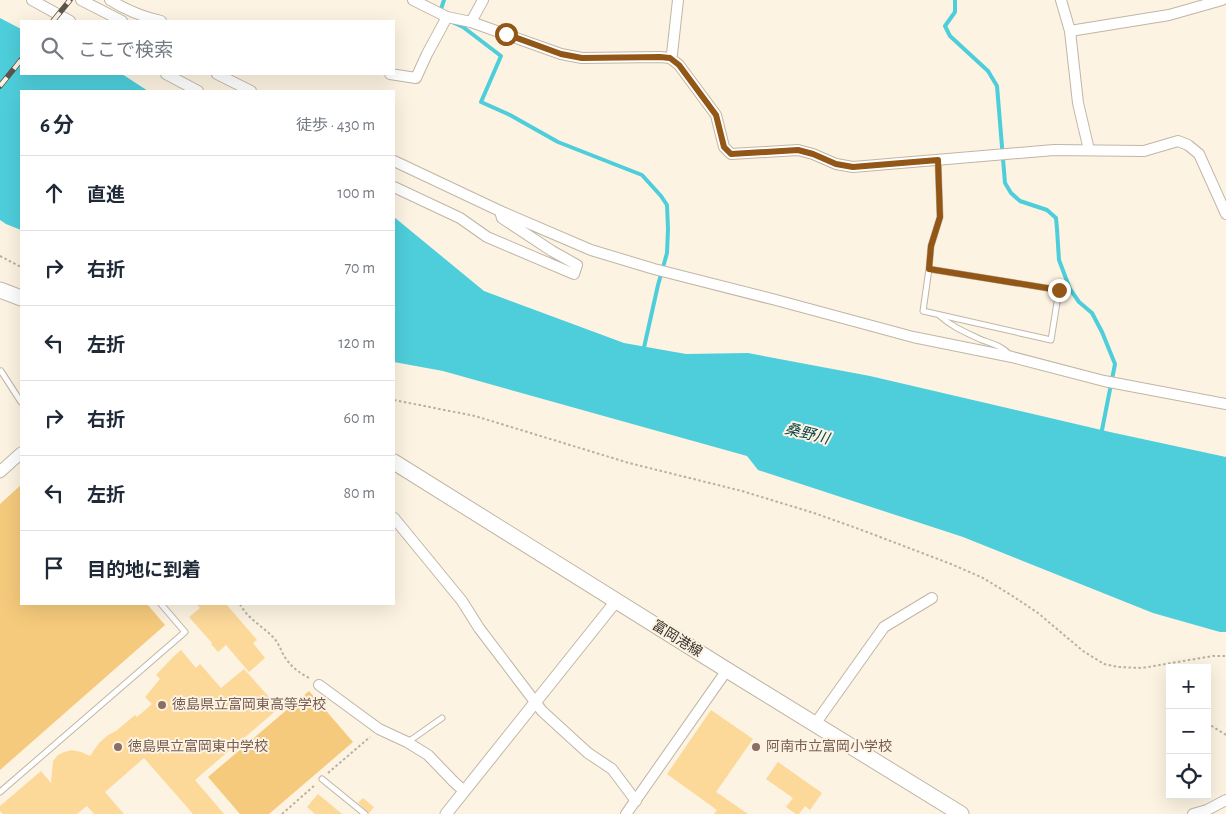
<!DOCTYPE html>
<html lang="ja">
<meta charset="utf-8">
<style>
:root{--surface:#fff;--page:#f2f2f3;--text:#1f2937;--muted:#747a83;--line:#e0e1e3}
body{margin:0;font-family:"Alegreya Sans","Noto Sans JP",sans-serif;background:var(--page);color:var(--text)}
.controls{position:absolute;right:15px;bottom:15px;display:grid;overflow:hidden;border-radius:0px;box-shadow:0 5px 20px #0002}
.controls button{width:45px;height:45px;display:grid;place-items:center;padding:0;border:0;border-bottom:1px solid var(--line);background:var(--surface);color:var(--text);font:25px sans-serif}
.stop{position:absolute;width:15px;height:15px;margin:-11px;border:4px solid #925616;border-radius:50%;background:#fff}
.stop.end{background:#925616;border-color:#fff;box-shadow:0 1px 5px #0008}
.list{margin:0;padding:0;list-style:none}
h2{display:flex;justify-content:space-between;align-items:center;height:65px;margin:0;padding:0 20px;font-size:21px}
h2 small{font-size:16px;font-weight:400;color:var(--muted)}
.list li{display:grid;grid-template-columns:32px 1fr auto;gap:15px;align-items:center;box-sizing:border-box;height:75px;padding:0 20px;border-top:1px solid var(--line)}
.list b{display:block;font-size:19px;white-space:nowrap}
.list em{font-size:16px;font-style:normal;color:var(--muted)}
.icon{flex:none;width:28px;height:28px;fill:none;stroke:currentColor;stroke-width:2;stroke-linecap:round;stroke-linejoin:round}
.map{position:relative;flex:none;width:1226px;height:814px;overflow:hidden}
.search{position:absolute;background:var(--surface);box-shadow:0 5px 20px #0002;left:20px;top:20px;width:375px;height:55px;display:flex;align-items:center;gap:12px;box-sizing:border-box;padding:0 18px;border-radius:0px;color:var(--muted);font-size:19px}
.panel{position:absolute;background:var(--surface);box-shadow:0 5px 20px #0002;left:20px;top:90px;width:375px;height:515px;border-radius:0px}
.map>svg:first-child{display:block}
.green{fill:#f5ca7c}
.water{fill:#4ecedb}
.lines{fill:none;stroke-linecap:round;stroke-linejoin:round}
.stream{stroke:#4ecedb;stroke-width:4}
.building{fill:#fcd899}
.service-casing{stroke:#c0b6a6;stroke-width:7}
.minor-casing{stroke:#c0b6a6;stroke-width:12}
.tertiary-casing{stroke:#c0b6a6;stroke-width:13}
.primary-casing{stroke:#c0b6a6;stroke-width:17}
.path{stroke:#b8b0a3;stroke-width:2;stroke-dasharray:2.5 2.5;stroke-linecap:butt}
.service{stroke:#fff;stroke-width:5}
.minor{stroke:#fff;stroke-width:10}
.tertiary{stroke:#fff;stroke-width:11}
.primary{stroke:#fff;stroke-width:15}
.rail-casing{stroke:#5b564d;stroke-width:5.5}
.rail{stroke:#fdf3e2;stroke-width:4;stroke-dasharray:11;stroke-linecap:butt}
.route{stroke:#925616;stroke-width:6}
.education-dot{fill:#8d6e63;stroke:#fdf3e2;stroke-width:2}
.labels{text-anchor:middle;dominant-baseline:central;stroke-width:4;stroke-linejoin:round;paint-order:stroke}
.street-label{font-size:14px;fill:#36322b;stroke:#fdf3e2}
.education-label{font-size:14px;fill:#785e54;stroke:#fdf3e2;text-anchor:start}
.water-label{font-size:15px;font-style:italic;fill:#013f45;stroke:#fdf3e2}
</style>
<div class="map">
<svg width="1226" height="814" viewBox="0 0 1226 814">
<rect width="100%" height="100%" fill="#fdf3e2"/>
<!-- green -->
<g class="green">
<path d="M21 485V604H147L165 625 0 770V504Z"/>
<path d="M309 691 353 742 269 814H240L208 777Z"/>
</g>
<!-- water -->
<g class="water">
<path d="M0 18 21 29V74H122L148 91H21V230L6 224 0 220Z"/>
<path d="M394 217 484 291 624 343 686 354 748 353 870 376 1110 432 1226 457V632H1220L1153 613 963 537 758 470 747 456 443 371 394 362Z"/>
</g>
<g class="lines">
<!-- stream -->
<g class="stream">
<path d="M955 0V12L945 26 950 36 988 71 997 86 1005 183 1011 193 1020 201 1047 210 1056 218 1057 229 1059 260 1070 289 1079 302 1092 313 1102 332 1115 364 1101 435"/>
<path d="M440 12 444 0"/>
<path d="M452 22 463 27 501 56 481 102 510 115 558 142 642 175 661 196 667 205 668 229 667 253 658 285 643 352"/>
</g>
</g>
<!-- building -->
<g class="building">
<path d="M196 604H226L257 640 253 643 265 658 249 672 226 645 218 652 211 644 212 643 189 617 200 608Z"/>
<path d="M181 650 196 668 200 664 221 688 244 669 279 708 195 780 224 814H193L144 758 105 792 124 814H94L87 806 77 814H3L0 811V806L41 771 51 783 53 761 58 755 64 752 72 750 81 752 90 756 99 743 108 735 116 731 135 715 137 717 152 704 145 697 160 679 156 675 172 658Z"/>
<path d="M711 710 753 739 716 792 748 814H714L717 810 667 774Z"/>
<path d="M778 762 822 793 810 810 805 806 799 814H796L786 807 793 798 766 779Z"/>
<path d="M318 794 342 814H315L307 807Z"/>
<path d="M363 798 374 807 369 813 358 803Z"/>
</g>
<g class="lines">
<!-- service casing -->
<g class="service-casing">
<g id="service">
<path d="M929 269 923 311 1051 340 1059 290 929 269 931 246 940 217 938 160"/>
<path d="M940 316C952 327 967 333 982 340 993 344 1002 346 1010 355"/>
<path d="M1 371 21 402"/>
<path d="M408 742 442 718"/>
<path d="M322 779 365 814"/>
<path d="M0 792 185 632 161 604"/>
</g>
</g>
<!-- minor casing -->
<g class="minor-casing">
<g id="minor">
<path d="M32 0 70 21"/>
<path d="M81 0 122 21"/>
<path d="M110 0C126 10 143 17 161 21"/>
<path d="M413 0 447 17 471 22 561 54 582 58 660 57 670 58 679 65 716 115 724 147 731 154 798 150 813 154 836 164 853 167 1054 150 1144 151 1178 141 1188 145 1199 154 1226 214"/>
<path d="M1061 0 1070 31 1078 103 1089 150"/>
<path d="M471 22 483 0"/>
<path d="M1070 31 1169 15 1222 0"/>
<path d="M670 58 672 54 678 0"/>
<path d="M166 74 198 91"/>
<path d="M217 74 251 91"/>
<path d="M390 74 416 78 427 54 447 17"/>
<path d="M394 161 500 211"/>
<path d="M394 187 460 218 487 237 574 274 577 265 552 251 502 218 500 211 591 250 654 269 776 300 913 337 1012 357 1104 381 1226 404"/>
<path d="M394 518 462 601 479 628 542 711 588 753 612 769 636 801"/>
<path d="M319 685 379 729 407 742 428 755 454 782 464 791"/>
<path d="M815 724 884 627 932 598"/>
<path d="M626 814 727 670"/>
<path d="M1193 814 1207 810 1226 800"/>
</g>
</g>
<!-- tertiary casing -->
<g class="tertiary-casing">
<g id="tertiary">
<path d="M0 472 21 453"/>
<path d="M446 814 617 600"/>
</g>
</g>
<!-- primary casing -->
<g class="primary-casing">
<g id="primary">
<path d="M0 290 21 298"/>
<path d="M394 462 727 670 961 814"/>
</g>
</g>
<!-- path -->
<g class="path">
<path d="M0 256 21 267"/>
<path d="M394 400 475 416 629 463 742 491 814 513 859 529 951 564 983 578 1011 595 1038 613 1083 651 1104 664 1118 667 1142 668 1213 656H1226"/>
<path d="M240 604C247 618 262 626 273 637 280 644 281 653 287 660 293 669 302 674 311 679"/>
<path d="M1207 723 1226 735"/>
<path d="M328 773 370 737"/>
<path d="M282 814 315 785"/>
</g>
<!-- service -->
<use href="#service" class="service"/>
<!-- minor -->
<use href="#minor" class="minor"/>
<!-- tertiary -->
<use href="#tertiary" class="tertiary"/>
<!-- primary -->
<use href="#primary" class="primary"/>
<!-- rail casing -->
<g class="rail-casing">
<g id="rail">
<path d="M53 21 70 0"/>
<path d="M0 86 21 60"/>
</g>
</g>
<!-- rail -->
<use href="#rail" class="rail"/>
</g>
<g class="lines">
<!-- route -->
<path class="route" d="M506 34 561 54 582 58 660 57 670 58 679 65 716 115 724 147 731 154 798 150 813 154 836 164 853 167 938 160 940 217 931 246 929 269 1059 290"/>
</g>
<!-- markers -->
<g class="education-dot">
<circle cx="162" cy="705" r="5"/>
<circle cx="118" cy="747" r="5"/>
<circle cx="756" cy="747" r="5"/>
</g>
<g class="labels">
<!-- street labels -->
<g class="street-label">
<text transform="translate(677 639) rotate(32)">富岡港線</text>
</g>
<!-- education labels -->
<g class="education-label">
<text x="172" y="705">徳島県立富岡東高等学校</text>
<text x="128" y="747">徳島県立富岡東中学校</text>
<text x="766" y="747">阿南市立富岡小学校</text>
</g>
<!-- water labels -->
<g class="water-label">
<text transform="translate(807 434) rotate(14)">桑野川</text>
</g>
</g>
</svg>
<div class="controls">
<button>+</button>
<button>−</button>
<button><svg class="icon" aria-label="locate" viewBox="0 0 24 24"><circle cx="12" cy="12" r="6"/><path d="M12 2v4M12 18v4M2 12h4M18 12h4"/></svg></button>
</div>
<div class="stop" style="left:506px;top:34px"></div>
<div class="stop end" style="left:1059px;top:290px"></div>
<div class="search"><svg class="icon" aria-label="search" viewBox="0 0 24 24"><circle cx="10" cy="10" r="6"/><path d="M15 15l6 6"/></svg>ここで検索</div>
<section class="panel">
<h2>6 分<small>徒歩 · 430 m</small></h2>
<ul class="list">
<li><svg class="icon" aria-label="ahead" viewBox="0 0 24 24"><path d="M12 20V5M6 11l6-6 6 6"/></svg><div><b>直進</b></div><em>100 m</em></li>
<li><svg class="icon" aria-label="right" viewBox="0 0 24 24"><path d="M7 20v-9h11M14 6l5 5-5 5"/></svg><div><b>右折</b></div><em>70 m</em></li>
<li><svg class="icon" aria-label="left" viewBox="0 0 24 24"><path d="M17 20v-9H6M10 6l-5 5 5 5"/></svg><div><b>左折</b></div><em>120 m</em></li>
<li><svg class="icon" aria-label="right" viewBox="0 0 24 24"><path d="M7 20v-9h11M14 6l5 5-5 5"/></svg><div><b>右折</b></div><em>60 m</em></li>
<li><svg class="icon" aria-label="left" viewBox="0 0 24 24"><path d="M17 20v-9H6M10 6l-5 5 5 5"/></svg><div><b>左折</b></div><em>80 m</em></li>
<li><svg class="icon" aria-label="arrive" viewBox="0 0 24 24"><path d="M6 21V4h12l-3 4 3 4H6"/></svg><div><b>目的地に到着</b></div></li>
</ul>
</section>
</div>
